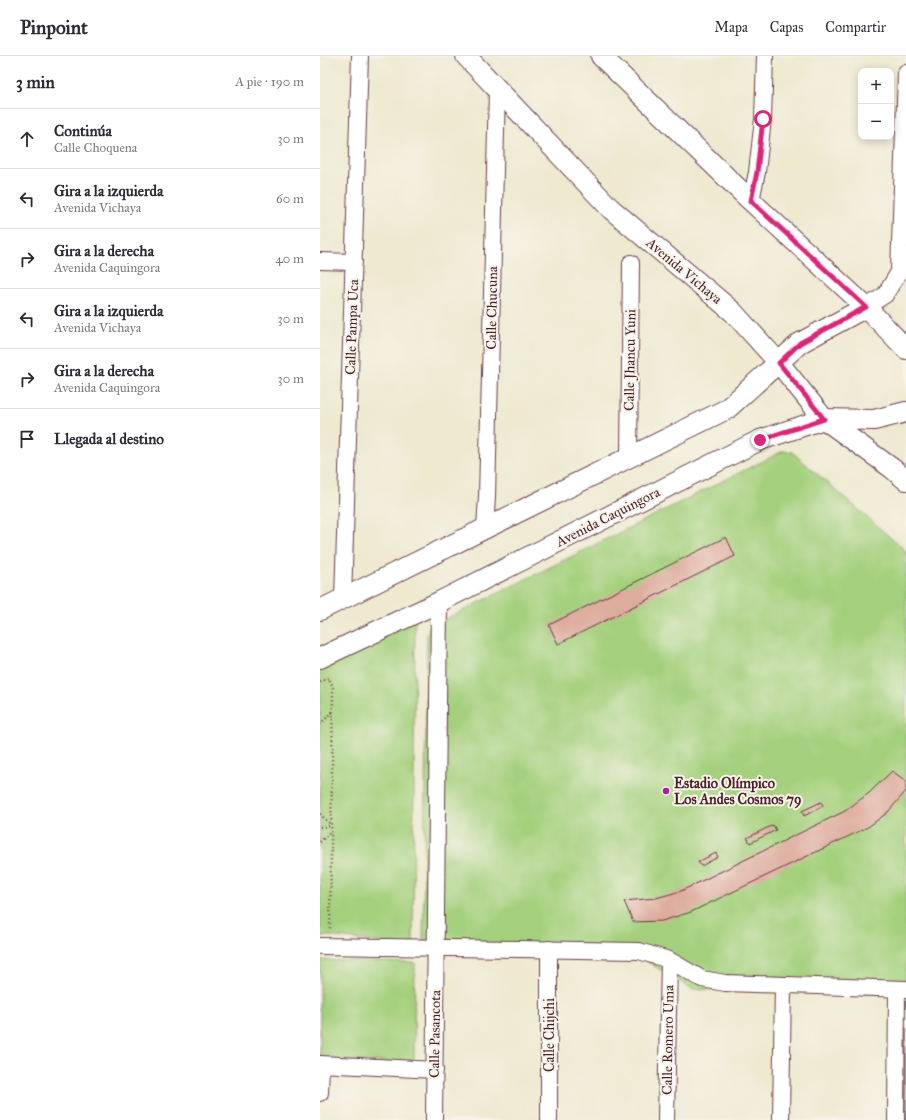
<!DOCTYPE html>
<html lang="es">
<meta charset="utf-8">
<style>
:root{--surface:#fff;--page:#f7f7f7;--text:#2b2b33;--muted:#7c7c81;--line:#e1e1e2}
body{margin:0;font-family:"IM FELL Great Primer",serif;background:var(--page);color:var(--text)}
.controls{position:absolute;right:12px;top:12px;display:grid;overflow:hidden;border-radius:8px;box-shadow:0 2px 10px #0003}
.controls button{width:36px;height:36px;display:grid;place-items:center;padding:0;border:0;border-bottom:1px solid var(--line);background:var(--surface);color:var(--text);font:20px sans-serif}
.stop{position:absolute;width:12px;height:12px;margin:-9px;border:3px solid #db2777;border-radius:50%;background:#fff}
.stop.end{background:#db2777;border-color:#fff;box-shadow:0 1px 4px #0008}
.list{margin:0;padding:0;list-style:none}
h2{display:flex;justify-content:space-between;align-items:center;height:52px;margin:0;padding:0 16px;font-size:17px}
h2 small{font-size:13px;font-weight:400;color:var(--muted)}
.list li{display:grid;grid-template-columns:26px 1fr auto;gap:12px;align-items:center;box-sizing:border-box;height:60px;padding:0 16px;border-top:1px solid var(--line)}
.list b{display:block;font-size:15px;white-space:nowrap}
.list p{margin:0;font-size:13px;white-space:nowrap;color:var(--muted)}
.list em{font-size:13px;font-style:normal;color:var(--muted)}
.icon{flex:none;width:22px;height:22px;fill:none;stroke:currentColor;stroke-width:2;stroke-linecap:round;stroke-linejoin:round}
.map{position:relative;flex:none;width:586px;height:1064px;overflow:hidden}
header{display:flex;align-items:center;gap:24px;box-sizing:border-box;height:56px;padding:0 20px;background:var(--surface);border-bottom:1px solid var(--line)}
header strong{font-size:19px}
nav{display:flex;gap:22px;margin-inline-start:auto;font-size:14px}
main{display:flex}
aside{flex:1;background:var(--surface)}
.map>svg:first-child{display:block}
.green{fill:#a4d07d;stroke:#777854}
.building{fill:#ddac9d}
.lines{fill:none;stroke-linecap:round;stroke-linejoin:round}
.minor-casing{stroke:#633d44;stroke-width:18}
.tertiary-casing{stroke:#633d44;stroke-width:22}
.path{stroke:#633d44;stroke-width:2.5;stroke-dasharray:1 3;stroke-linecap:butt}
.minor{stroke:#fff;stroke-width:16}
.tertiary{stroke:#fff;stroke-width:20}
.route{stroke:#db2777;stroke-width:5}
.poi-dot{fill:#b5179e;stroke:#f7f3e8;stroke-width:1.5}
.labels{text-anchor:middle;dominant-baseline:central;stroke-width:4;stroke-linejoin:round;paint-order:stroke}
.street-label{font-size:14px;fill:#4a1f2b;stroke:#f7f3e8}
.poi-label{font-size:14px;font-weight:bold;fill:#4a1f2b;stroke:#f7f3e8;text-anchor:start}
</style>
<header>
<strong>Pinpoint</strong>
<nav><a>Mapa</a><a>Capas</a><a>Compartir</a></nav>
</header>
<main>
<aside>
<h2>3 min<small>A pie · 190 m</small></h2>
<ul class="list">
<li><svg class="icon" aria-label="ahead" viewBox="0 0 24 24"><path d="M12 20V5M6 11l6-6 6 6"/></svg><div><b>Continúa</b><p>Calle Choquena</p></div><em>30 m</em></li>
<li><svg class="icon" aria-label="left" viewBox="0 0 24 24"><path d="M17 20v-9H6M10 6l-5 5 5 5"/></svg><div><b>Gira a la izquierda</b><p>Avenida Vichaya</p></div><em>60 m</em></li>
<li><svg class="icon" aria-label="right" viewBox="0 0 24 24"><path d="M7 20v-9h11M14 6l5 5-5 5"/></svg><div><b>Gira a la derecha</b><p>Avenida Caquingora</p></div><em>40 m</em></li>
<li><svg class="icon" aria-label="left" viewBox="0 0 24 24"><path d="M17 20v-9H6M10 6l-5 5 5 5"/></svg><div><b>Gira a la izquierda</b><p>Avenida Vichaya</p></div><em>30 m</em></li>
<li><svg class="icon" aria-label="right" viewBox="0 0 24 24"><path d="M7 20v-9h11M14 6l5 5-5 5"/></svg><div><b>Gira a la derecha</b><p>Avenida Caquingora</p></div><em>30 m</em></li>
<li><svg class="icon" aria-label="arrive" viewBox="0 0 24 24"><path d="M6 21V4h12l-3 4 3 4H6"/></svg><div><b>Llegada al destino</b></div></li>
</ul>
</aside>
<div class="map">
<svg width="586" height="1064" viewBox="0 0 586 1064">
<rect width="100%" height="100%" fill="#f7f3e8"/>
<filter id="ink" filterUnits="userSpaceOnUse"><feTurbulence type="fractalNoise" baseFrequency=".025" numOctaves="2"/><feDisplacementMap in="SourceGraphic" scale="8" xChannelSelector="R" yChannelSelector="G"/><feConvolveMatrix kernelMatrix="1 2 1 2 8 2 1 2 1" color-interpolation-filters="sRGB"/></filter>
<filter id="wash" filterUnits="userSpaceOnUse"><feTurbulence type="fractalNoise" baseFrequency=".012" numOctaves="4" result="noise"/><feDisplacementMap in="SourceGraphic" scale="16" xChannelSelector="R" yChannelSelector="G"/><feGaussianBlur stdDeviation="0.9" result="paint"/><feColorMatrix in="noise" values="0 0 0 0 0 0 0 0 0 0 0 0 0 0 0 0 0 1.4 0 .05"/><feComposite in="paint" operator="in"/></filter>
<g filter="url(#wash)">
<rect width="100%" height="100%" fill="#efe9d0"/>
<!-- green -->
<g class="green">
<path d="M463 395 472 396 586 495V938L372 933 318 900 103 891 107 579 110 571Z"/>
<path d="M95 562 93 891 10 880H0V610Z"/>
<path d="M0 904 95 907 94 1007 0 1004Z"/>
</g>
<g id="blocks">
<!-- building -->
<g class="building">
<path d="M406 481 415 500 238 588 229 569Z"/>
<path d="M572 715 586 725V735L567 757 548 771 371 856 342 865 313 866 304 845 336 842 361 835 525 755 549 737Z"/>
<path d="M501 746 503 750 484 760 482 755Z"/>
<path d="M453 769 456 774 430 787 427 782Z"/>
<path d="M396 797 398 801 381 810 378 806Z"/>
<path d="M580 972H586V1064H579Z"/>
</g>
</g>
</g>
<g filter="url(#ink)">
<use href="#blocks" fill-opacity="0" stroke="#633d44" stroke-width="1"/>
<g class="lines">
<!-- minor casing -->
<g class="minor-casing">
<g id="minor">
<path d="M431 145 437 116 443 63 445 0"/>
<path d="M0 205 34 206"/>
<path d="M546 251 565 239 579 216 586 17"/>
<path d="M309 401 311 207"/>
<path d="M165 472 167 441 177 33"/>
<path d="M23 543 40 0"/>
<path d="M0 890 319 895 349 904 382 923 405 927 586 933"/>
<path d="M0 1008 115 1014"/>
<path d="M0 1037 1 1008"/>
<path d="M114 1064 119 546"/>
<path d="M229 1064V893"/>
<path d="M346 1064 349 904"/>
<path d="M461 1064 463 929"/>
<path d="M576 1064 577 933"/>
</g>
</g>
<!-- tertiary casing -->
<g class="tertiary-casing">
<g id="tertiary">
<path d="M146 0 291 153 413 256 459 307 504 363 573 413 586 424"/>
<path d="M281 0 431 145 546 251 586 293"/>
<path d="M0 554 407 353 480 287 546 251"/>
<path d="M0 602 119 546 440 384 504 363 554 364 586 356"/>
</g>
</g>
<!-- path -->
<g class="path">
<path d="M0 626 9 622 13 631 10 875"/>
<path d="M0 668 13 656"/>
<path d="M0 758 11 769"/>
<path d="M0 771 11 770"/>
<path d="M0 786 11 775"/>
</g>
<!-- minor -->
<use href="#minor" class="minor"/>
<!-- tertiary -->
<use href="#tertiary" class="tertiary"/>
</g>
</g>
<g class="lines" filter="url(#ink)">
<!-- route -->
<path class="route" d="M440 384 504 363 459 307 480 287 546 251 431 145 437 116 443 63"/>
</g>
<!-- markers -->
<circle class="poi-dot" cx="346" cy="735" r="4"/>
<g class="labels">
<!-- street labels -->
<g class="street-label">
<text transform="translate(364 215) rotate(40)">Avenida Vichaya</text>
<text transform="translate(172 252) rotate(-89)">Calle Chucuna</text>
<text transform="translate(32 271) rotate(-88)">Calle Pampa Uca</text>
<text transform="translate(310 304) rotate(-89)">Calle Jhancu Yuni</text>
<text transform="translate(288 461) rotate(-27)">Avenida Caquingora</text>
<text transform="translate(115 978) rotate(-89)">Calle Pasancota</text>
<text transform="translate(229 979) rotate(-90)">Calle Chijchi</text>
<text transform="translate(348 984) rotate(-89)">Calle Romero Uma</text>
</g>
<!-- poi labels -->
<g class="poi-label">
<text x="354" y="727">Estadio Olímpico<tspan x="354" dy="16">Los Andes Cosmos 79</tspan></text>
</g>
</g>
</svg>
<div class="controls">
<button>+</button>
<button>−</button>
</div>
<div class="stop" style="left:443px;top:63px"></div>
<div class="stop end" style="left:440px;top:384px"></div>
</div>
</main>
